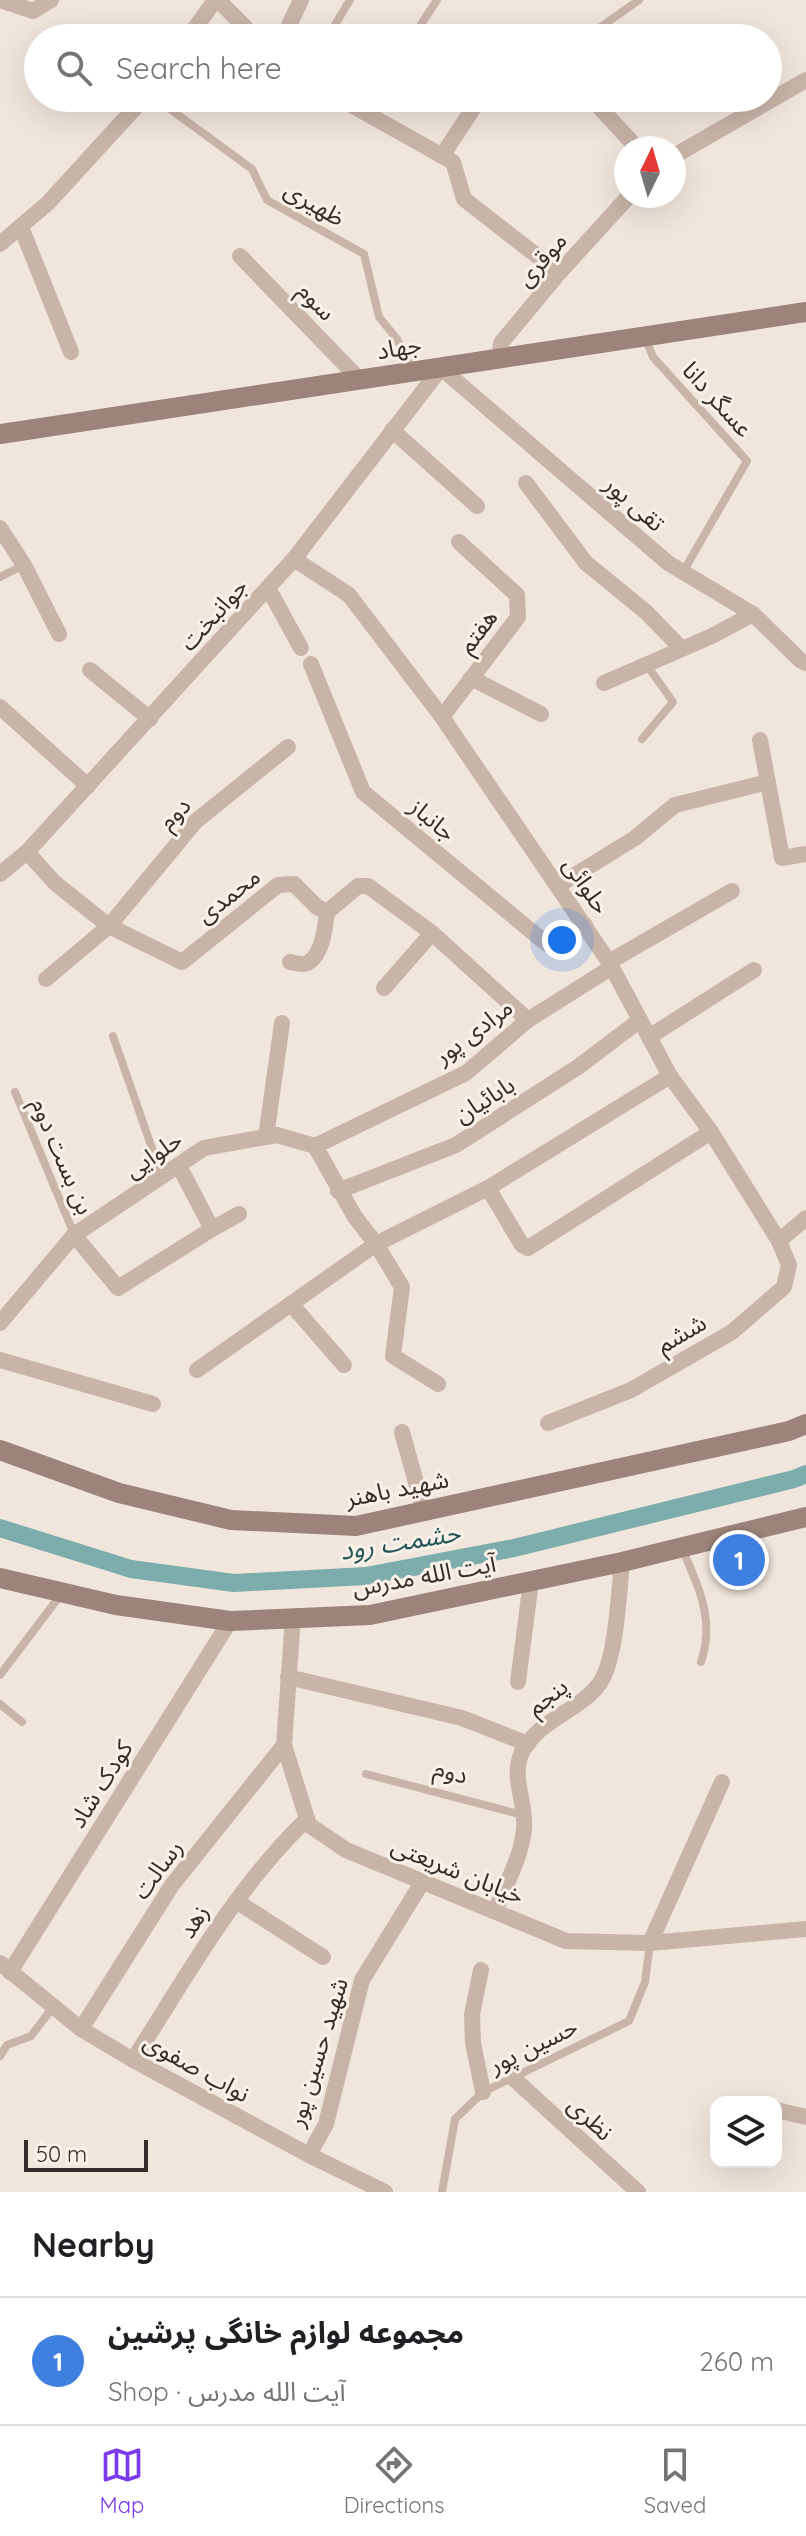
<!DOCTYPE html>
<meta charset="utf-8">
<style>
:root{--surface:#fff;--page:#f2f2f2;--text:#202124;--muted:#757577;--line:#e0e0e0;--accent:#7c3aed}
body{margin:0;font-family:Quicksand,"Noto Sans Arabic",sans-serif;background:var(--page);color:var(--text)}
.controls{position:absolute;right:24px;bottom:24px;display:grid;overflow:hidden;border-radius:16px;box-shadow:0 8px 32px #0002}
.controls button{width:72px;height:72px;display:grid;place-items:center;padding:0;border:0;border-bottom:2px solid var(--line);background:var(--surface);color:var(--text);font:40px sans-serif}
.compass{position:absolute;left:614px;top:136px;width:72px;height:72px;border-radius:50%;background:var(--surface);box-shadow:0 8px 32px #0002;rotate:5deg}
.scale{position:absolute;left:24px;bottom:20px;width:124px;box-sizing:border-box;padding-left:8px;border:4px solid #362c28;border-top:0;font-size:22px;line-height:28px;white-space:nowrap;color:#362c28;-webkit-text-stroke:6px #f9f0e8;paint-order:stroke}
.you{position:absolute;left:562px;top:940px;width:28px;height:28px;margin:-20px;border:6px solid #fff;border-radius:50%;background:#1a73e8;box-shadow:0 0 0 12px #1a73e833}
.badge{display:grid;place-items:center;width:52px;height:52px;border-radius:50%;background:var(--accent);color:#fff;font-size:26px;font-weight:700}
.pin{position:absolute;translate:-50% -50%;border:4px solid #fff;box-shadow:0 2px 8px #0006}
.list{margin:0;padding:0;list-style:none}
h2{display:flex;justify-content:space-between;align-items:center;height:104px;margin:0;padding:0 32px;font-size:34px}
h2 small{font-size:26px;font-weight:400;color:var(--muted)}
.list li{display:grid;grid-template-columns:52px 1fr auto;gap:24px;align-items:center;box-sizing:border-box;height:128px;padding:0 32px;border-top:2px solid var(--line)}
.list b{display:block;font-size:30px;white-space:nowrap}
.list p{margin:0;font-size:26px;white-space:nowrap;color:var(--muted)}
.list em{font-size:26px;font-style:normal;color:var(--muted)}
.icon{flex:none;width:44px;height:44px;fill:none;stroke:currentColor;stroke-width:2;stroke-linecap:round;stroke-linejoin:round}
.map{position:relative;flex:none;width:806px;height:2192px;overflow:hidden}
.search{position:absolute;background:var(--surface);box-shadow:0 8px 32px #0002;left:24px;right:24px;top:24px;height:88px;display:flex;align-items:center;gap:20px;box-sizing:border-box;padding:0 28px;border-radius:44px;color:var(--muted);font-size:30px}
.sheet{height:232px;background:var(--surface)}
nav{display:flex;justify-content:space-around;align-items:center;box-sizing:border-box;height:112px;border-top:2px solid var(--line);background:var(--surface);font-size:22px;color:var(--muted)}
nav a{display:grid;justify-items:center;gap:4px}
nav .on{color:var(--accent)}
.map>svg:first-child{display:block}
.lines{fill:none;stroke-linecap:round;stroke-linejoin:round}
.canal{stroke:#7cadac;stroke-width:18}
.lane{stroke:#c9b5a8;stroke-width:8}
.street{stroke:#c9b5a8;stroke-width:16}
.secondary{stroke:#9c847a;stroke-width:20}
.labels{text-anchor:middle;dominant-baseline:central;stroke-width:6;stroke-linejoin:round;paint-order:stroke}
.street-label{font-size:24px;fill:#362c28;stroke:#f9f0e8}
.water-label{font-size:26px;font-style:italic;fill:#1f5556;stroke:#f9f0e8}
</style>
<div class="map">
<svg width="806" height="2192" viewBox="0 0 806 2192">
<rect width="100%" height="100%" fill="#f1e6dc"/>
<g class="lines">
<!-- canal -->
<path class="canal" d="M0 1528 131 1569 234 1583 366 1576 514 1548 794 1479 806 1474"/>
<!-- lane -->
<g class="lane">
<path d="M327 38 350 0"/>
<path d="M412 38 437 0"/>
<path d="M585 38 639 0"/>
<path d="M155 98 252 169 267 200 364 254 379 317 397 339 413 371"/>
<path d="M363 112 372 98"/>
<path d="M645 337 653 357 747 461 683 572"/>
<path d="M0 577 24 565"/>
<path d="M642 739 673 702 646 664"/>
<path d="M113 1036 162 1177"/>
<path d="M15 1092 74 1234"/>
<path d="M682 1549C699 1586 715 1621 701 1662"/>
<path d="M0 1675 62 1593"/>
<path d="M0 1704 22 1722"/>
<path d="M366 1774 523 1815"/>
<path d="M0 2056 7 2045 31 2036 53 2007"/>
<path d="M442 2192 455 2119 483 2092 629 2021 645 1982 650 1943"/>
</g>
<!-- street -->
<g class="street">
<path d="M0 0 33 11 51 0"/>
<path d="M218 0 256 38"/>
<path d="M188 38 215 0"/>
<path d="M283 38 301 0"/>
<path d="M339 98 453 162 464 199 559 273"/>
<path d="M592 99 637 148"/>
<path d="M442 156 480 98"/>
<path d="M674 156 806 80"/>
<path d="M21 227 71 352"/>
<path d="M0 244 48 203 144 98"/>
<path d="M240 256 360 380"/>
<path d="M499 359 501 343 559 273 629 196"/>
<path d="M392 430 477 506"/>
<path d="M526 483 586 563 646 612 681 648"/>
<path d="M0 528 24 565 59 634"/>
<path d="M294 559 349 595 442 717 609 962 670 1076 711 1132 779 1241 806 1218"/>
<path d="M268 588 301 648"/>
<path d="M311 664 363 792 547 944 585 925"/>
<path d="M90 670 150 719"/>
<path d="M471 678 541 714"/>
<path d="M604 683 712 636 753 614"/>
<path d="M0 707 88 786"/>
<path d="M442 717 518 617 517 595 459 542"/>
<path d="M760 740 782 858 806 854"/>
<path d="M27 852 55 883 109 926 182 962 278 885 294 884 317 907 327 912 358 886H368L432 933 528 1020"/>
<path d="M0 874 27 852 294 559 441 368 668 563 753 614 800 660 806 663"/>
<path d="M559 885 635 838 675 805 768 782"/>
<path d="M290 962C296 963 304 966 309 962 323 953 325 927 327 912"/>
<path d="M609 962 732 891"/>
<path d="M46 979 109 926 196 821 288 747"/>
<path d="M384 988 432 933"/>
<path d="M649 1037 754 970"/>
<path d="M266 1137 282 1023"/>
<path d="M315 1146 466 1073 528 1020 612 967"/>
<path d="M488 1188 522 1245 528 1248 711 1132"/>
<path d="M338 1191 456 1145 578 1067 640 1020"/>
<path d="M212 1229 239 1214"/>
<path d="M74 1235 118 1288 212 1229 179 1166"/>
<path d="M291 1304 344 1365"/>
<path d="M0 1323 74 1235 204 1148 277 1135 315 1146 355 1217 376 1244 402 1287 393 1356 438 1384"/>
<path d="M0 1360 153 1404"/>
<path d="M197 1370 376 1244 488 1188 670 1076"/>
<path d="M548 1423 631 1390 732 1332 784 1287 789 1265 779 1241"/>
<path d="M402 1432 424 1511"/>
<path d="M293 1617 284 1745 309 1825 346 1850 566 1941 650 1943 806 1929"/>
<path d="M288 1677 462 1718 528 1744"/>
<path d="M518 1682 531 1581"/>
<path d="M236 1901 323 1957"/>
<path d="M495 1911C505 1886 521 1858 524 1830 527 1804 510 1777 522 1752 539 1719 580 1711 600 1683 616 1660 619 1592 622 1562"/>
<path d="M650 1943 722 1782"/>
<path d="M0 1963 81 2029 133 2060 309 2155 385 2192"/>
<path d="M481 1970 472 2014 473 2043 483 2092"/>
<path d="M10 1972 230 1621"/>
<path d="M81 2029 172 1885 284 1745"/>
<path d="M133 2060C187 1976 235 1888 307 1819"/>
<path d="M513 2078 638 2192"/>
<path d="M776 2110 806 2117"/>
<path d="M309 2155 326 2124 362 1980 423 1881"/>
</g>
<!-- secondary -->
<g class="secondary">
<path d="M0 434 806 312"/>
<path d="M0 1450 119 1493 231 1520 356 1526 789 1431 806 1424"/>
<path d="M0 1578 116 1605 230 1621 370 1615 622 1562 806 1517"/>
</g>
</g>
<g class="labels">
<!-- street labels -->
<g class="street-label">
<text transform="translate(315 203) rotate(30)">ظهیری</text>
<text transform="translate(541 259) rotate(-49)">موقری</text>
<text transform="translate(317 301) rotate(46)">سوم</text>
<text transform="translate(399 347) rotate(-9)">جهاد</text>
<text transform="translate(718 399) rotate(48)">عسگر دانا</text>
<text transform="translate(635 503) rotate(41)">تقی پور</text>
<text transform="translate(213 614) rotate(-48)">جوانبخت</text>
<text transform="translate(477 631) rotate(-53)">هفتم</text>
<text transform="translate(174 813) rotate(-46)">دوم</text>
<text transform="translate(433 819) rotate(40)">جانباز</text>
<text transform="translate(587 885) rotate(56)">حلوائی</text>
<text transform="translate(228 895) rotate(-38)">محمدی</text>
<text transform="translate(473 1031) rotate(-37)">مرادی پور</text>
<text transform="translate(484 1099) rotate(-32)">بابائیان</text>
<text transform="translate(153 1154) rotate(-34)">حلوایی</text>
<text transform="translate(63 1156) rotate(67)">بن بست دوم</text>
<text transform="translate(681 1333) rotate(-30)">ششم</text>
<text transform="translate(397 1488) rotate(-11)">شهید باهنر</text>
<text transform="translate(424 1575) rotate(-10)">آیت الله مدرس</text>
<text transform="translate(547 1696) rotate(-38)">پنجم</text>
<text transform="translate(451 1771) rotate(15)">دوم</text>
<text transform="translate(100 1784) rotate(-58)">کودک شاد</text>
<text transform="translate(157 1869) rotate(-54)">رسالت</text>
<text transform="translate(458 1870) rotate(22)">خیابان شریعتی</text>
<text transform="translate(193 1921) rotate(-58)">زهد</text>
<text transform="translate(533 2045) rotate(-26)">حسین پور</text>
<text transform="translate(317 2052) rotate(-73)">شهید حسین پور</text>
<text transform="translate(197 2067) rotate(29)">نواب صفوی</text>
<text transform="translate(591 2118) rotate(43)">نظری</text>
</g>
<!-- water labels -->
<g class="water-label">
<text transform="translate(400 1541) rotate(-9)">حشمت رود</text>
</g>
</g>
</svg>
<div class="controls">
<button><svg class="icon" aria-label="layers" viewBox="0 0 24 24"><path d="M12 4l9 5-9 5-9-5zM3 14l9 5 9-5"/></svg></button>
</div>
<svg class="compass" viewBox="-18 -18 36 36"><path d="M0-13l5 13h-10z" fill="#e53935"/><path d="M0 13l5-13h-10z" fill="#757577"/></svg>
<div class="scale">50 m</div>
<div class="you"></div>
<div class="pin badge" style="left:739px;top:1560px;background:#3f7fe0">1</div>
<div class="search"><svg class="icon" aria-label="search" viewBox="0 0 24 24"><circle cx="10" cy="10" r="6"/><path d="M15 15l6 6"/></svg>Search here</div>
</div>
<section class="sheet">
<h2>Nearby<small></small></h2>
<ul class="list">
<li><span class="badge" style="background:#3f7fe0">1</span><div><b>مجموعه لوازم خانگی پرشین</b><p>Shop · آیت الله مدرس</p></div><em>260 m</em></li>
</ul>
</section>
<nav>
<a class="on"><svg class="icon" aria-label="map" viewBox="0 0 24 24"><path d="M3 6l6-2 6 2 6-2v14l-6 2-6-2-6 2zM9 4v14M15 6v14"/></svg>Map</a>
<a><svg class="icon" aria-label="directions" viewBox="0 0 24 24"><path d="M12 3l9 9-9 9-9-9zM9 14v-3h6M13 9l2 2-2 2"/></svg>Directions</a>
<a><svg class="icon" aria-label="saved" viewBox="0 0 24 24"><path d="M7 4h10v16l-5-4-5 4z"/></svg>Saved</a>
</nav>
